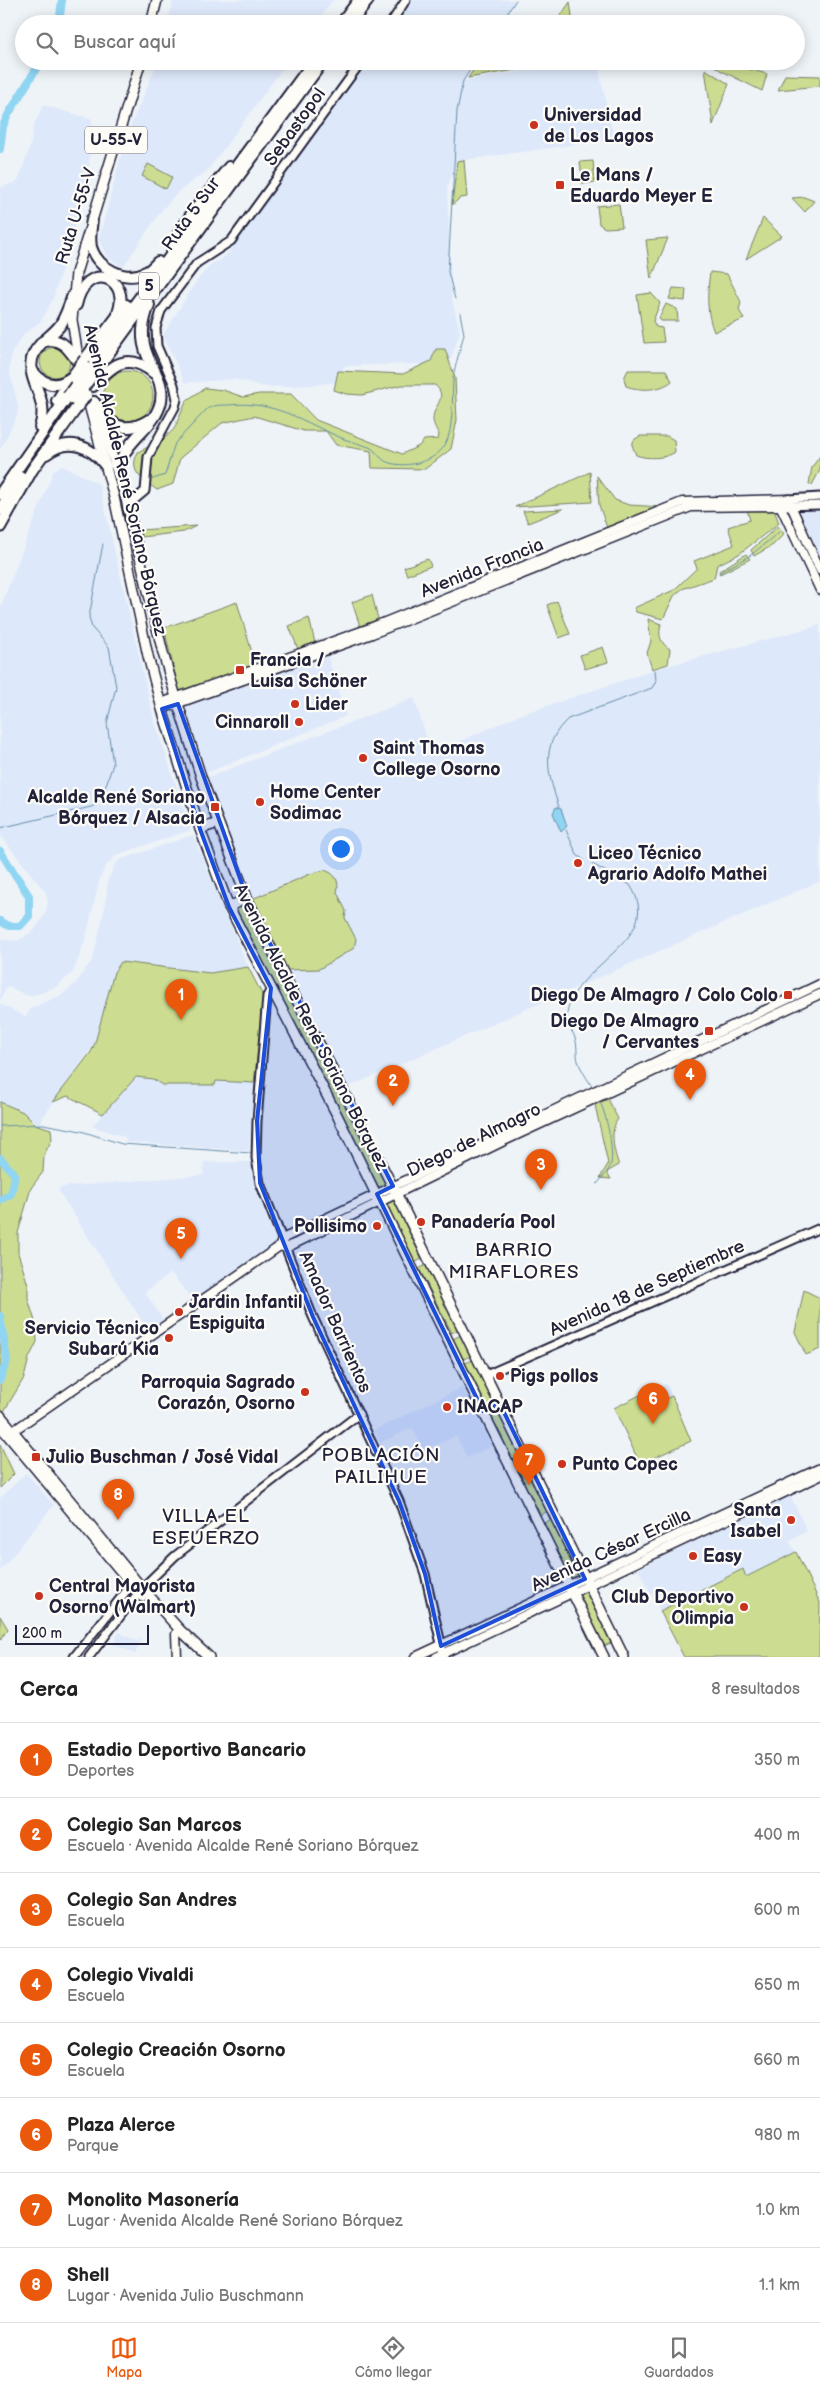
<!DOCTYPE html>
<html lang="es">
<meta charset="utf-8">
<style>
:root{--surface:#fff;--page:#f6f6f6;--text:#222;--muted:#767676;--line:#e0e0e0;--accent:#ea580c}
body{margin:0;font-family:"Balsamiq Sans",sans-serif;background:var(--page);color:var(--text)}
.scale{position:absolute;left:15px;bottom:12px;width:134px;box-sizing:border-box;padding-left:5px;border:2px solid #22223b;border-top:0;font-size:14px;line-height:18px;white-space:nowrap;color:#22223b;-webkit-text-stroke:4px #fdfcf7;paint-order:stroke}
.you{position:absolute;left:340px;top:848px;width:18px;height:18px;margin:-12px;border:4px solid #fff;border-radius:50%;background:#1a73e8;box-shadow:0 0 0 8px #1a73e833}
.badge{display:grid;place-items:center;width:32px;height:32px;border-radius:50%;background:var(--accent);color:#fff;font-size:16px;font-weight:700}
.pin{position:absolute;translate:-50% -41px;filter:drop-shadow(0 1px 2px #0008)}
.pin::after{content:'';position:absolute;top:26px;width:18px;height:15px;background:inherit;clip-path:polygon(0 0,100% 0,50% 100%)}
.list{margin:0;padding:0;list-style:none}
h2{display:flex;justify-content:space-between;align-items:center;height:65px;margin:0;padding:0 20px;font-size:21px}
h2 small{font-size:16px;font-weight:400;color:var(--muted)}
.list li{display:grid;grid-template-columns:32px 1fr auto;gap:15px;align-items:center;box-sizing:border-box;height:75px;padding:0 20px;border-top:1px solid var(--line)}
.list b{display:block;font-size:19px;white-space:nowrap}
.list p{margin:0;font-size:16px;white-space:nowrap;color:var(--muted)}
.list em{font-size:16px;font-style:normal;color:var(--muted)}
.icon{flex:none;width:28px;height:28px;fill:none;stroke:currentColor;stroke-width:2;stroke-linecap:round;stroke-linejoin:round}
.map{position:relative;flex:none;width:820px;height:1657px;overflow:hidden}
.search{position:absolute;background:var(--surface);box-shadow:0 2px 12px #0003;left:15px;right:15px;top:15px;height:55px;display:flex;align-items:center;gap:12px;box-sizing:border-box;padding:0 18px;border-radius:28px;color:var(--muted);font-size:19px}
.sheet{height:665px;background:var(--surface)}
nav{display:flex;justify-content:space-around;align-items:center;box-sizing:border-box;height:70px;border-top:1px solid var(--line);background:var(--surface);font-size:14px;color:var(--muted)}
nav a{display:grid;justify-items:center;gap:2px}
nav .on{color:var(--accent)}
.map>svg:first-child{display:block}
.built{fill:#dde8fa}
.green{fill:#ccdd91;stroke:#778066}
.water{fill:#90d5f2;stroke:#648da9}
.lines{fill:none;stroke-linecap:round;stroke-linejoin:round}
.stream{stroke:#648da9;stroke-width:1}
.river{stroke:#90d5f2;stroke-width:8}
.tertiary-casing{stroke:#22223b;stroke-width:11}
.secondary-casing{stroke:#22223b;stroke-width:11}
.primary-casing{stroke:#22223b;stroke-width:12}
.motorway-casing{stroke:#22223b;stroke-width:14}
.tertiary{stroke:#fdfcf7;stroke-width:7}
.secondary{stroke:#fdfcf7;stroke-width:8}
.primary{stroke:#fdfcf7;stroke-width:9}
.motorway{stroke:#fdfcf7;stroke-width:10}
.motorway-bridge-casing{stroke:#22223b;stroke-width:14;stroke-linecap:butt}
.motorway-bridge{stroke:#fdfcf7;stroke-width:10}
.marked{fill:#1d4ed8;fill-opacity:0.2;stroke:#1d4ed8;stroke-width:4;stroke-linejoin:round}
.poi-dot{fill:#c8321e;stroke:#fdfcf7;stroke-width:2}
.labels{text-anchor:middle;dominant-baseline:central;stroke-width:4.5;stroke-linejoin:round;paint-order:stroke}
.shield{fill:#fdfcf7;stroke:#646373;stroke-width:1}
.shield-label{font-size:16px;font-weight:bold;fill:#22223b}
.poi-label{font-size:18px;font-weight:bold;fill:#22223b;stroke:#fdfcf7;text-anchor:start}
.street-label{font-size:18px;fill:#22223b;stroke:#fdfcf7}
.neighbourhood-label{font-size:19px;letter-spacing:1px;fill:#22223b;stroke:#fdfcf7}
</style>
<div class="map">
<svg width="820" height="1657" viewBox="0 0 820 1657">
<rect width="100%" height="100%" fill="#eef3f8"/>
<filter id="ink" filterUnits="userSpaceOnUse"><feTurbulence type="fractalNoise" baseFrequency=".02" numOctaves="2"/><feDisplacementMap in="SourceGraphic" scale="10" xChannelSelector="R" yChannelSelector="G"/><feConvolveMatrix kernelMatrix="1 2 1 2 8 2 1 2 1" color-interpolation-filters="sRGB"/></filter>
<g filter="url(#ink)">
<!-- built -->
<g class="built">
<path d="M173 0H333L315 24H168Z"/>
<path d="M409 0H516L501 24H392Z"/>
<path d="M158 61H288L208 170 179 191 161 211 123 267 108 257 99 239 126 137Z"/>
<path d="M366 61H476L463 81 581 61H597L614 139 457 161 447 188 452 300 460 332 449 363 343 366 344 381 314 385 266 387 234 379 185 383 163 335 196 282 210 265 222 259 228 253Z"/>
<path d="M43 105 92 119 88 176 53 299 41 321 24 334 12 352 9 370 18 405 17 416 0 450V188L16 182 19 178 29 150 34 125Z"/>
<path d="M61 465 99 484 154 720 191 830 116 855 105 867 100 878 85 941 73 972 57 986 41 993 28 996 7 986 0 1001V939L17 941 34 931 45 914 48 902 46 893 0 835V608L53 472Z"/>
<path d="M794 507H820V560Z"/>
<path d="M820 625V881L346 1088 250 900 206 778 414 698 432 754 514 717 660 668Z"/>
<path d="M327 654 346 716 204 774 183 707Z"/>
<path d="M193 835 248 967 210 973 121 962 114 972 95 1043 44 1116 24 1166 0 1150V1004L26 1017 31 1008 62 995 75 984 93 959 105 907 108 880 115 864 120 860Z"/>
<path d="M136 1077 153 1079 162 1085H215L216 1081 254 1083 249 1151 126 1142 125 1137 92 1126Z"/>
<path d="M204 1162H252L256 1183 279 1246 195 1303 171 1273 145 1292 163 1320 148 1330 58 1190 61 1187 203 1175Z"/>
<path d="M667 1384 672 1396 653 1404 648 1391Z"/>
<path d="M463 1387 492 1446 467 1458 456 1436 424 1451 412 1428 380 1443 374 1430Z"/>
<path d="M26 1473 54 1505 0 1571V1498Z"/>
<path d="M790 1495 807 1531 789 1541 796 1552 746 1577 743 1569 660 1611 638 1569Z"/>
<path d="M119 1632 138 1642 140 1638 142 1639 135 1654 113 1644Z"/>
</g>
<!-- green -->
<g class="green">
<path d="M570 2 573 24H555Z"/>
<path d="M494 61H569L468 78 477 65Z"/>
<path d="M707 61H719L767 74 762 91 720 70Z"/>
<path d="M705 69 729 84 713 125Z"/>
<path d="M785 75 820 76V86L778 90Z"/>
<path d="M464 160 467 197 460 198 452 205 457 161Z"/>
<path d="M593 161 595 182 583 184 580 162Z"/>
<path d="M148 164 172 177 166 189 142 176Z"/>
<path d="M804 197 814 201 805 212 792 198Z"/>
<path d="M619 204 622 227 605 228 599 224 597 206Z"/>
<path d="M763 218 782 236 746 259Z"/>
<path d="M668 238 651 279 646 240Z"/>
<path d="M710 272 727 274 741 302 739 310 744 319 714 332C706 312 707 294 710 272Z"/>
<path d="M673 288 686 289 685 301 669 299Z"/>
<path d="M651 293 660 303 653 321 656 327 662 328 664 342 644 343 637 295Z"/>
<path d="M666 304 677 309 678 321H661L659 318Z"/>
<circle cx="55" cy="362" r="15"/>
<path d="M436 349H445L455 378 457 420 451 449 425 469 372 468 371 451 336 445 326 431H304L254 416 222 423 180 458 173 484 157 490C142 479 128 472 138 452L164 439 174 429 187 400 205 388 223 390 243 397 259 394H291L316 420 402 454 419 446 424 440 438 439 439 435C437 430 433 425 433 419 433 405 449 398 435 385H401L362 395 346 394 334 390 338 371 403 374 431 361Z"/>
<path d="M628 370H666L672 381C660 391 640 391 626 386L624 378Z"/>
<circle cx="128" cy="396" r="25"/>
<path d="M640 436H667L674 440 675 452C666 459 646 459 636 455L632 445 634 440Z"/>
<path d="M820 456V470L812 485 809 484 812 467Z"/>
<path d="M590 472 592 502 515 507Z"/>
<path d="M597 476 615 500 629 505 663 507 607 528 599 505Z"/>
<path d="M563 509 528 523 523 511Z"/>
<path d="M747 510H774L779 523 739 554 717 565 714 578 682 589 674 596 663 619 636 612 634 608 674 590 697 568 694 561 734 545 728 527 750 520Z"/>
<path d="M196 526 184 532 141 537 140 530Z"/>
<path d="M778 526 784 534 773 545 754 556 751 550Z"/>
<path d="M746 554 750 559 720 574 719 571Z"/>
<path d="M428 559 431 566 407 575 404 567Z"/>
<path d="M372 595 378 619 360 626 352 602Z"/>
<path d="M557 601 570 634 559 638 547 605Z"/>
<path d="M237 602 256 666 179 691 164 628Z"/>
<path d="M309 618 315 643 298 649 289 626Z"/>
<path d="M648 619 661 624C658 635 660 643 670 649L668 664 652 669 647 653 651 641Z"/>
<path d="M603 647 608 662 585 669 580 655Z"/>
<path d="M324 870C335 873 340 881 337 892L346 911 345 918 356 939 354 948 319 969 286 970 250 900 310 874Z"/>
<path d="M243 905 386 1185 379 1188 236 909Z"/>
<path d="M121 962 210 973 248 967 264 998 254 1083 216 1081 215 1085H162L153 1079 136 1077 103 1114 68 1096 53 1102 91 1052 95 1043 114 972Z"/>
<path d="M608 1099 618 1119C609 1130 614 1153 619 1165L607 1172 611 1179 600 1178 608 1164 595 1105Z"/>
<path d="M0 1102 23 1112 35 1124 51 1129 52 1139 44 1155 43 1172 31 1188 18 1233V1253L28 1285V1299L36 1324 37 1342 29 1358 24 1378 0 1418Z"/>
<path d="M375 1198 376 1201 290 1242 289 1238Z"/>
<path d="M393 1198 422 1259 414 1263 385 1202Z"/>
<path d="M426 1265 459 1329 452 1333 419 1269Z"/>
<path d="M804 1290 820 1298V1349L806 1355 795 1332Z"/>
<path d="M461 1335 471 1356 463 1359 453 1339Z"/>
<path d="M473 1360 493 1402 486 1405 465 1363Z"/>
<path d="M648 1391 653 1404 672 1396 691 1441 640 1464 614 1408Z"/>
<path d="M499 1408 550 1510 540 1515 489 1414Z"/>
<path d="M0 1444 14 1474 0 1488Z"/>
<path d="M554 1518 583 1576 571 1582 542 1524Z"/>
<path d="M796 1552 820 1603 819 1657H684L660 1611 743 1569 746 1577Z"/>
<path d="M588 1591 613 1642 602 1647 577 1596Z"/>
<path d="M0 1616 8 1629 0 1640Z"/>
</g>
<!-- water -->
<path class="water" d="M556 807 561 809 567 826 561 832 553 813Z"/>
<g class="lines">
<!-- stream -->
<g class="stream">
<path d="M500 24 516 0"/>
<path d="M455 299 448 272 457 111 463 81 476 61"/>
<path d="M454 372 464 334 460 313"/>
<path d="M150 480 165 475 175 443 207 409C213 405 221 405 229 405 275 400 303 422 344 439 352 442 361 444 369 447 378 451 380 461 390 463 407 468 435 462 445 445 454 430 452 395 453 377"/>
<path d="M719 573 751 555 779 532"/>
<path d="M559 807C548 775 539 745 568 719L652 688 656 681 655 670"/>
<path d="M0 828 91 807 97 804 102 797 113 764 107 723 116 687 109 647 92 628 89 617 103 544"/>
<path d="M566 830 577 855 584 860"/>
<path d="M592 864 630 885C668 943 567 965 567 1018 567 1027 573 1031 575 1038 578 1046 576 1054 578 1061 581 1070 588 1080 593 1088"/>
<path d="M0 1126 43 1124 81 1131 122 1144 251 1153"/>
<path d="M597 1184C602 1178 609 1171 611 1164 614 1150 606 1112 599 1100"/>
</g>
<!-- river -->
<g class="river">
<path d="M59 24 62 0"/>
<path d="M0 149 3 126 8 115 41 61"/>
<path d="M0 851 29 896V916L20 926H9L0 921"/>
<path d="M0 1158 15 1175 11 1194 0 1200"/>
<path d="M0 1316 7 1360 0 1380"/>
</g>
<!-- tertiary casing -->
<g class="tertiary-casing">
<g id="tertiary">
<path d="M390 24 406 0"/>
<path d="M788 499 820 497"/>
<path d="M781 506 820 505"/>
<path d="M129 510 133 501 145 491 148 457 175 407 177 399 174 385 157 346 156 328 161 311 197 263 231 241 362 61"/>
<path d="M273 990 267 996 257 1121 256 1158 260 1183 313 1317 399 1501 425 1574 444 1657"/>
<path d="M486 1375 820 1228"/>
<path d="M74 1657 131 1585 137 1587"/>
<path d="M89 1657 142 1588 175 1556 359 1414"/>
</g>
</g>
<!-- secondary casing -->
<g class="secondary-casing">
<g id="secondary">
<path d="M779 503 820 590"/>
<path d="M161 703 370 628 682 502 788 499 820 570"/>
<path d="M162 709 372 634 691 507 781 506"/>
<path d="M280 1246 282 1239 820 984"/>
<path d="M280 1246 286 1248 504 1141 820 994"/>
<path d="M13 1431 280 1246"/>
<path d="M177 1657 176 1634 180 1630"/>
<path d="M415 1657 820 1468"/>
<path d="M436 1657 820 1476"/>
</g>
</g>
<!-- primary casing -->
<g class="primary-casing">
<g id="primary">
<path d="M151 24 157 0"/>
<path d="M79 363 72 320 76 273 141 61"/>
<path d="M85 390 114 497 148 656 162 709 200 829 229 907 337 1115 604 1657"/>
<path d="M96 407 125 495 163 653 178 704 201 777 247 898 288 983 398 1197 624 1657"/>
<path d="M200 829 218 823"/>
<path d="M229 907 247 898"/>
<path d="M0 1415 142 1588 180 1630 209 1657"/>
<path d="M0 1426 142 1597"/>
</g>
</g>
<!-- motorway casing -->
<g class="motorway-casing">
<g id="motorway">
<path d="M341 24 359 0"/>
<path d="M350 24 368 0"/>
<path d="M92 219C91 228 89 237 91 247 97 268 125 283 146 272 151 270 154 266 158 262"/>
<path d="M172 244 193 212 229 167"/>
<path d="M76 305C86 259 132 277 118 313"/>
<path d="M42 342C60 335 69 349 78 362"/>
<path d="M85 359 126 305"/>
<path d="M88 368 314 61"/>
<path d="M34 373C44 385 56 388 69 379"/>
<path d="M94 373 323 61"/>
<path d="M93 386C112 365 127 351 154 373"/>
<path d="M57 401 72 377"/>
<path d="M94 402C109 424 122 436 149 420"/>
<path d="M40 427C50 399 27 382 32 359 36 343 52 337 61 324 66 315 70 304 73 295"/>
<path d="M46 454C68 437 90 445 106 466"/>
<path d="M118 472C123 438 155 430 161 401 164 383 154 372 148 357 140 339 142 323 149 305"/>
<path d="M0 494 68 396"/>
<path d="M0 510 20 477"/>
<path d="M0 527 32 470 75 410"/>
</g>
</g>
<!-- tertiary -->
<use href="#tertiary" class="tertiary"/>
<!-- secondary -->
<use href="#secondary" class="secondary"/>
<!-- primary -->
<use href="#primary" class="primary"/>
<!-- motorway -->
<use href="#motorway" class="motorway"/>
<!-- motorway-bridge casing -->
<g class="motorway-bridge-casing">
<g id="motorway-bridge">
<path d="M72 377 85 359"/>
<path d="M68 396 88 368"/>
<path d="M74 400 94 373"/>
<path d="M75 410 86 395"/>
</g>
</g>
<!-- motorway-bridge -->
<use href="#motorway-bridge" class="motorway-bridge"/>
</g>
</g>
<!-- marked area -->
<path class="marked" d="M178 704 247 898 393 1186 377 1194 483 1411 499 1402 585 1579 441 1646 425 1574 399 1501 313 1317 260 1183 257 1121 271 988 229 907 200 829 162 709Z"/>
<!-- markers -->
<g class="poi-dot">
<circle cx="534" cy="125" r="5"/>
<rect x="555" y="180" width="10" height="10" rx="2.5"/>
<rect x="235" y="665" width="10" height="10" rx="2.5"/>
<circle cx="295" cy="704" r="5"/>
<circle cx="299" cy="722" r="5"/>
<circle cx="363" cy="758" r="5"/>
<circle cx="260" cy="802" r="5"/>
<rect x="210" y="802" width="10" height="10" rx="2.5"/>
<circle cx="578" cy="863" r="5"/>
<rect x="783" y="990" width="10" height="10" rx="2.5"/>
<rect x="704" y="1026" width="10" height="10" rx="2.5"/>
<circle cx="421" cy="1222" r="5"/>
<circle cx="377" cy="1226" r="5"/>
<circle cx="179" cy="1312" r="5"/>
<circle cx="169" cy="1338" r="5"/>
<circle cx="500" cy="1376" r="5"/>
<circle cx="305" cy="1392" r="5"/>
<circle cx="447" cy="1407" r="5"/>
<rect x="31" y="1452" width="10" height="10" rx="2.5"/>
<circle cx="562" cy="1464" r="5"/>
<circle cx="791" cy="1520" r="5"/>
<circle cx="693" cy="1556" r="5"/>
<circle cx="39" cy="1596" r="5"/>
<circle cx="744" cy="1607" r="5"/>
</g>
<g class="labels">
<!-- shield labels -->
<g class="shield">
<rect x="85" y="126.5" width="62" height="27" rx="4"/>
<rect x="139" y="272.5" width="20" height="27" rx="4"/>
</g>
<g class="shield-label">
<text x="116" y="140">U-55-V</text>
<text x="149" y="286">5</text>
</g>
<!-- poi labels -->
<g class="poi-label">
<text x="544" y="115">Universidad<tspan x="544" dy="21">de Los Lagos</tspan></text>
<text x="570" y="175">Le Mans /<tspan x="570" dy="21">Eduardo Meyer E</tspan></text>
<text x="250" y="660">Francia /<tspan x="250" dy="21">Luisa Schöner</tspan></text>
<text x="305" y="704">Lider</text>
<text x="289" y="722" text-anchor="end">Cinnaroll</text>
<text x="373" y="748">Saint Thomas<tspan x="373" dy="21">College Osorno</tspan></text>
<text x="270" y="792">Home Center<tspan x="270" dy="21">Sodimac</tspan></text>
<text x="205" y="797" text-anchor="end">Alcalde René Soriano<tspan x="205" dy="21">Bórquez / Alsacia</tspan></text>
<text x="588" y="853">Liceo Técnico<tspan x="588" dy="21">Agrario Adolfo Mathei</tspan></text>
<text x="778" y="995" text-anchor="end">Diego De Almagro / Colo Colo</text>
<text x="699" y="1021" text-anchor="end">Diego De Almagro<tspan x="699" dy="21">/ Cervantes</tspan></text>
<text x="431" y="1222">Panadería Pool</text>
<text x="367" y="1226" text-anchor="end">Pollisimo</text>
<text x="189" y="1302">Jardin Infantil<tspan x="189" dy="21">Espiguita</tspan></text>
<text x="159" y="1328" text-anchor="end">Servicio Técnico<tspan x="159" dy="21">Subarú Kia</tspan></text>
<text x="510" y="1376">Pigs pollos</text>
<text x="295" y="1382" text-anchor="end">Parroquia Sagrado<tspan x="295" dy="21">Corazón, Osorno</tspan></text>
<text x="457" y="1407">INACAP</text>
<text x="46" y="1457">Julio Buschman / José Vidal</text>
<text x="572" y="1464">Punto Copec</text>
<text x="781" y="1510" text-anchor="end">Santa<tspan x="781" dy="21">Isabel</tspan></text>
<text x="703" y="1556">Easy</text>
<text x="49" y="1586">Central Mayorista<tspan x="49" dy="21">Osorno (Walmart)</tspan></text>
<text x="734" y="1597" text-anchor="end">Club Deportivo<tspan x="734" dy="21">Olimpia</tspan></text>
</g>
<!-- street labels -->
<g class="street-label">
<text transform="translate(295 127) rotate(-54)">Sebastopol</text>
<text transform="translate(191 214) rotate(-54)">Ruta 5 Sur</text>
<text transform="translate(76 216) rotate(-73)">Ruta U-55-V</text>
<text transform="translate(125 480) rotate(77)">Avenida Alcalde René Soriano Bórquez</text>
<text transform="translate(482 568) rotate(-22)">Avenida Francia</text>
<text transform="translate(311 1027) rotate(63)">Avenida Alcalde René Soriano Bórquez</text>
<text transform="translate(474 1140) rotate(-26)">Diego de Almagro</text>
<text transform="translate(647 1288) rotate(-24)">Avenida 18 de Septiembre</text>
<text transform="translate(335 1322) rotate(66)">Amador Barrientos</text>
<text transform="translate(611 1550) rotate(-25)">Avenida César Ercilla</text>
</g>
<!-- neighbourhood labels -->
<g class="neighbourhood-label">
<text x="514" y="1250">BARRIO<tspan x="514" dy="22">MIRAFLORES</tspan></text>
<text x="381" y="1455">POBLACIÓN<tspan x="381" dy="22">PAILIHUE</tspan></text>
<text x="206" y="1516">VILLA EL<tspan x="206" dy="22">ESFUERZO</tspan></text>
</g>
</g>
</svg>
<div class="scale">200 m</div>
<div class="you"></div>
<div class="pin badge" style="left:181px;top:1020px">1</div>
<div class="pin badge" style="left:393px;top:1106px">2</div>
<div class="pin badge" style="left:541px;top:1190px">3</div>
<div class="pin badge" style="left:690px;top:1100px">4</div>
<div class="pin badge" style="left:181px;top:1259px">5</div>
<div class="pin badge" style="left:653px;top:1424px">6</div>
<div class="pin badge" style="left:529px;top:1485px">7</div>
<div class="pin badge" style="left:118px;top:1520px">8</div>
<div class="search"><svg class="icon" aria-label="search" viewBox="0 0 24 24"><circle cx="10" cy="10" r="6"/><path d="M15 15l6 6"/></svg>Buscar aquí</div>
</div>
<section class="sheet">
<h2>Cerca<small>8 resultados</small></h2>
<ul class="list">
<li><span class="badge">1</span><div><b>Estadio Deportivo Bancario</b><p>Deportes</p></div><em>350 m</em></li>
<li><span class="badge">2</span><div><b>Colegio San Marcos</b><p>Escuela · Avenida Alcalde René Soriano Bórquez</p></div><em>400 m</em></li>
<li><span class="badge">3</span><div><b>Colegio San Andres</b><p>Escuela</p></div><em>600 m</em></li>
<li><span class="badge">4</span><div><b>Colegio Vivaldi</b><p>Escuela</p></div><em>650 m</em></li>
<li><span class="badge">5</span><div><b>Colegio Creación Osorno</b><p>Escuela</p></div><em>660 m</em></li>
<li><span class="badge">6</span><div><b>Plaza Alerce</b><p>Parque</p></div><em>980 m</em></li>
<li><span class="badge">7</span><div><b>Monolito Masonería</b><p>Lugar · Avenida Alcalde René Soriano Bórquez</p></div><em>1.0 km</em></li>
<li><span class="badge">8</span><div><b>Shell</b><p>Lugar · Avenida Julio Buschmann</p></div><em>1.1 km</em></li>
</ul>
</section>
<nav>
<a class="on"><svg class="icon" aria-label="map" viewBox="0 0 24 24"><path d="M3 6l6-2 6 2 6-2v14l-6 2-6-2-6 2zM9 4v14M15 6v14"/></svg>Mapa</a>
<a><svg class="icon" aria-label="directions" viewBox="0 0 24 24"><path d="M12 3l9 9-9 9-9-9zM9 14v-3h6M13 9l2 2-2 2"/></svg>Cómo llegar</a>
<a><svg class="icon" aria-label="saved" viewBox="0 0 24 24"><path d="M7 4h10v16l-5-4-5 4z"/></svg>Guardados</a>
</nav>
